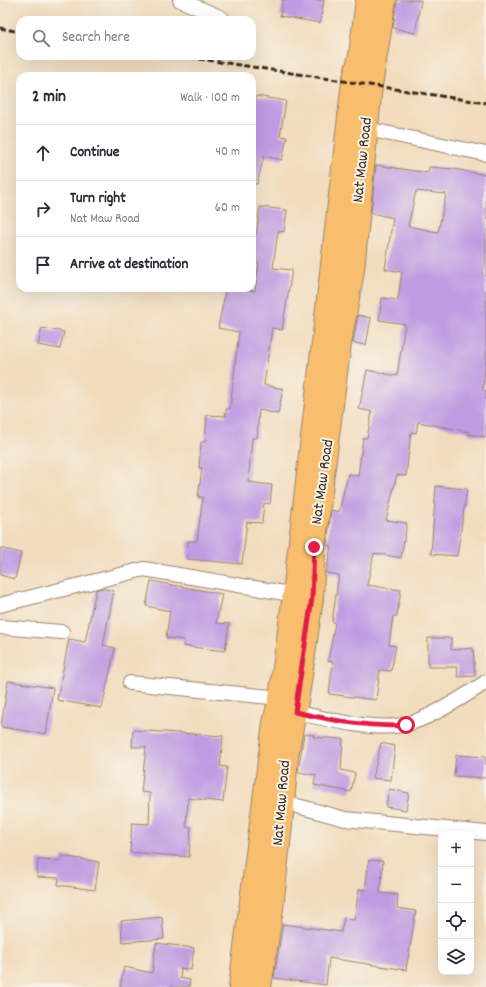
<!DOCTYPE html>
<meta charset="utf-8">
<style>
:root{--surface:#fff;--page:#f7f7f7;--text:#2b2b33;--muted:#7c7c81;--line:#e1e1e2}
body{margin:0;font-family:Dekko,sans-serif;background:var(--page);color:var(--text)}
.controls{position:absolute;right:12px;bottom:12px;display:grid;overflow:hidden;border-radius:8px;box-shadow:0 4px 16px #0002}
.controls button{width:36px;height:36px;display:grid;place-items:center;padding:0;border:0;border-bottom:1px solid var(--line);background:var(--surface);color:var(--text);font:20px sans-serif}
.stop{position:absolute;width:12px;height:12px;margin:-9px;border:3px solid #e11d48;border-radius:50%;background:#fff}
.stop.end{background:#e11d48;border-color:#fff;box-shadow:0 1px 4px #0008}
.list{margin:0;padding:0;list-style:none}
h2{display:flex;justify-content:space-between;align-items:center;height:52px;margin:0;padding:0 16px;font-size:17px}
h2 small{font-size:13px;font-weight:400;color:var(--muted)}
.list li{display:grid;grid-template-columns:26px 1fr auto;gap:12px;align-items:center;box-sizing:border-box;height:56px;padding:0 16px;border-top:1px solid var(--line)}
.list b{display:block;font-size:15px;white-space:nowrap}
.list p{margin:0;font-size:13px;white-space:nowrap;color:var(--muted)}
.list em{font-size:13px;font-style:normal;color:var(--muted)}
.icon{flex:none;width:22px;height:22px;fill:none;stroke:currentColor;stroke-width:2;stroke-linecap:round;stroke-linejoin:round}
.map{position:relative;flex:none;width:486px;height:987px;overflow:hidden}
.search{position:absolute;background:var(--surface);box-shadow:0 4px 16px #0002;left:16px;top:16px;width:240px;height:44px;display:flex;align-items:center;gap:10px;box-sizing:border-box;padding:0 14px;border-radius:12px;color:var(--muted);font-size:15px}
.panel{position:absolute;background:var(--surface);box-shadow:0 4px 16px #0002;left:16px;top:72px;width:240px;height:220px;border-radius:12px}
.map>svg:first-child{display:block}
.building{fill:#bf9be2;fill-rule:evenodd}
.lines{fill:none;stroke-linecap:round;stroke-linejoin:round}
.minor-casing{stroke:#96836e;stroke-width:16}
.primary-casing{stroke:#96836e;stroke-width:24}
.minor{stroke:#fff;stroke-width:14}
.primary{stroke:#f9be6d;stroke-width:22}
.rail{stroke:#3b2a1e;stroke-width:3;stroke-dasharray:6 3;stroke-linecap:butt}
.route{stroke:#e11d48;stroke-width:5}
.labels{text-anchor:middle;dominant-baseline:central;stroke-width:4;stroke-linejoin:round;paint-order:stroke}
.street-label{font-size:16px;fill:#3b2a1e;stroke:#f7f3e8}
</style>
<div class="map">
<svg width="486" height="987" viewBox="0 0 486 987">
<rect width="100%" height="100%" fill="#f7f3e8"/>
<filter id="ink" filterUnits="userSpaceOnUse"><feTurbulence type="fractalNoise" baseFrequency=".025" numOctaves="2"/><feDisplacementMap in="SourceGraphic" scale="8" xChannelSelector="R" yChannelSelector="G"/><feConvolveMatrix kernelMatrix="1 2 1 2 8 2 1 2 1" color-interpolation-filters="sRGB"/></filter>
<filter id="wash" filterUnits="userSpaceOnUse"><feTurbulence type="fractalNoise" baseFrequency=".012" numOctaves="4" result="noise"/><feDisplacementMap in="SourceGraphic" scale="16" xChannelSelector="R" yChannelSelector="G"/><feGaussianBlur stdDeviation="0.9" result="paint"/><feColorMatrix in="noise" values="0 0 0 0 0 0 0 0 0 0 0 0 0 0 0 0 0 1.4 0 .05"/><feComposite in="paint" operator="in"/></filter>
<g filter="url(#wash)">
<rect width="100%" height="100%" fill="#f2dcbd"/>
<g id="blocks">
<!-- building -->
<g class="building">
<path d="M283 0H324L320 23 280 16Z"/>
<path d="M397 0H421L415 33 393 28Z"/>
<path d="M256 96 286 101 280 136 287 137 282 160 264 156 257 184H252V116Z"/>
<path d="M376 165 428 173 429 167 454 169 486 175V358L483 390 486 391V437L468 434 469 432 418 422 416 433 411 432 406 476 397 475 386 520 407 523 401 558 374 553 367 585 401 590 397 616H393L389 645 396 646 391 671 380 670 376 700 329 694 333 662 328 661 335 623 332 622 339 575 326 573 331 546 327 545 331 510 339 512 348 474 358 476 363 438H367L372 412 359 409 367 370 397 376 405 324 379 320 382 298 398 300 402 272 385 269 393 218 371 213ZM416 191 446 194 438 232 408 226Z"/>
<path d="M260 207 287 210 284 232 278 231 273 268 292 270 282 330 272 328 264 385 283 389 278 414 259 410 257 438H252L248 482 272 485 270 504 264 503 262 523 247 522 242 564 187 559 188 541H197L203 497H198L202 468H199L201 442H205L207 415 226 416V409H230L239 332 218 328 226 288 255 291 259 263 252 262V234L256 235Z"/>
<path d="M358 315 371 318 366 345 353 343Z"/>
<path d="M42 328 64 332 60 349 38 345Z"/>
<path d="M436 486 467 489 457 556 431 554Z"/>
<path d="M0 548 21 553 15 579 0 575Z"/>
<path d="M151 581 222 594 216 623 229 624 225 651 183 646 184 640 166 638 170 611 146 606Z"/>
<path d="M102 588 114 591 103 645 115 648 102 708 57 700 69 639 85 642 96 590Z"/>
<path d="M428 638H451V650L473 648 475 676 458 677 457 667H428Z"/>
<path d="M8 681 53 688 46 734 1 727Z"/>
<path d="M133 730 223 736 220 766 227 767 223 802 188 798 186 827H191L189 857 130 852 132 823 149 824 150 793 141 792 146 747H132Z"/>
<path d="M304 734 314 735 313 737 343 739 341 770 355 773 351 792 314 785 316 775 298 772Z"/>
<path d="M381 743 395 746 391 780 373 778Z"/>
<path d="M456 755 486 757V778L454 776Z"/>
<path d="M389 789 409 793 406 810 386 807Z"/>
<path d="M62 856 99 862 95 890 58 885 59 878 37 877 38 860 62 861Z"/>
<path d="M369 860 383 861 380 893 398 895 397 908 416 911 406 970 329 958 326 985 274 978 283 924 341 932 344 918 354 920 359 889 365 890Z"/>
<path d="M162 917 164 939 122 942 121 921Z"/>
<path d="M156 943 194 948 191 970 181 968 180 978 190 980 189 987H120L124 967 152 973Z"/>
</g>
</g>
</g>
<g filter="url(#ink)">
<use href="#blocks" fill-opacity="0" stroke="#96836e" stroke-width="1"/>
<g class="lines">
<!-- minor casing -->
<g class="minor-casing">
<g id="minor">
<path d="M180 0 222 18"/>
<path d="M367 129 486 154"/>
<path d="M0 605 144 569 302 596"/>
<path d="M0 627 62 632"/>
<path d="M130 683 280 698"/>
<path d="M295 712C325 719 378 732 407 724 431 718 465 696 486 682"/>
<path d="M276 802H283L345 819 486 833"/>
</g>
</g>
<!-- primary casing -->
<g class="primary-casing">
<g id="primary">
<path d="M240 987 274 722 280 698 294 594 353 82 360 55 367 0"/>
<path d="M260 987 272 908 283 805 287 755 299 689 312 598 314 547 322 482 340 343 353 270 371 85 385 0"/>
</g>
</g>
<!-- minor -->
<use href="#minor" class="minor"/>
<!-- primary -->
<use href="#primary" class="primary"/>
<!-- rail -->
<g class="rail">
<path d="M0 28 20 32"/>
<path d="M181 56 486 103"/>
</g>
</g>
</g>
<g class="lines" filter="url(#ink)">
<!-- route -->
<path class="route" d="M314 547 312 598 295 712C332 720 369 728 406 725"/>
</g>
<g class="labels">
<!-- street labels -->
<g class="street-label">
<text transform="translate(363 160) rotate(-84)">Nat Maw Road</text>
<text transform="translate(323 482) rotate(-82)">Nat Maw Road</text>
<text transform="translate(282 803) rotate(-85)">Nat Maw Road</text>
</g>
</g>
</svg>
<div class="controls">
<button>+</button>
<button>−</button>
<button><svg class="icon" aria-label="locate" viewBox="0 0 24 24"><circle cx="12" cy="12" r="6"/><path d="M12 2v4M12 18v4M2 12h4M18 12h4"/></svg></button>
<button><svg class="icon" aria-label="layers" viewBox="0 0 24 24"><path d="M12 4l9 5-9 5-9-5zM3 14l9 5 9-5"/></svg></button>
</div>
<div class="stop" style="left:406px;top:725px"></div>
<div class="stop end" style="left:314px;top:547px"></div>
<div class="search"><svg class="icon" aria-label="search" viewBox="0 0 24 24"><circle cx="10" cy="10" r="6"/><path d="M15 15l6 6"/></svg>Search here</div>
<section class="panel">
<h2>2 min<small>Walk · 100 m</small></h2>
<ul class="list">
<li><svg class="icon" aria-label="ahead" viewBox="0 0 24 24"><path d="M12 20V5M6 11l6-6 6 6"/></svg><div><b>Continue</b></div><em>40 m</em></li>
<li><svg class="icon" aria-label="right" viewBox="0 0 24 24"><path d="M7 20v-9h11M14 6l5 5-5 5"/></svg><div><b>Turn right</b><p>Nat Maw Road</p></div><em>60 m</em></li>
<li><svg class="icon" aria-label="arrive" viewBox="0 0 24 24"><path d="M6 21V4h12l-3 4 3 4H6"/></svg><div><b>Arrive at destination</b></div></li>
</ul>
</section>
</div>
